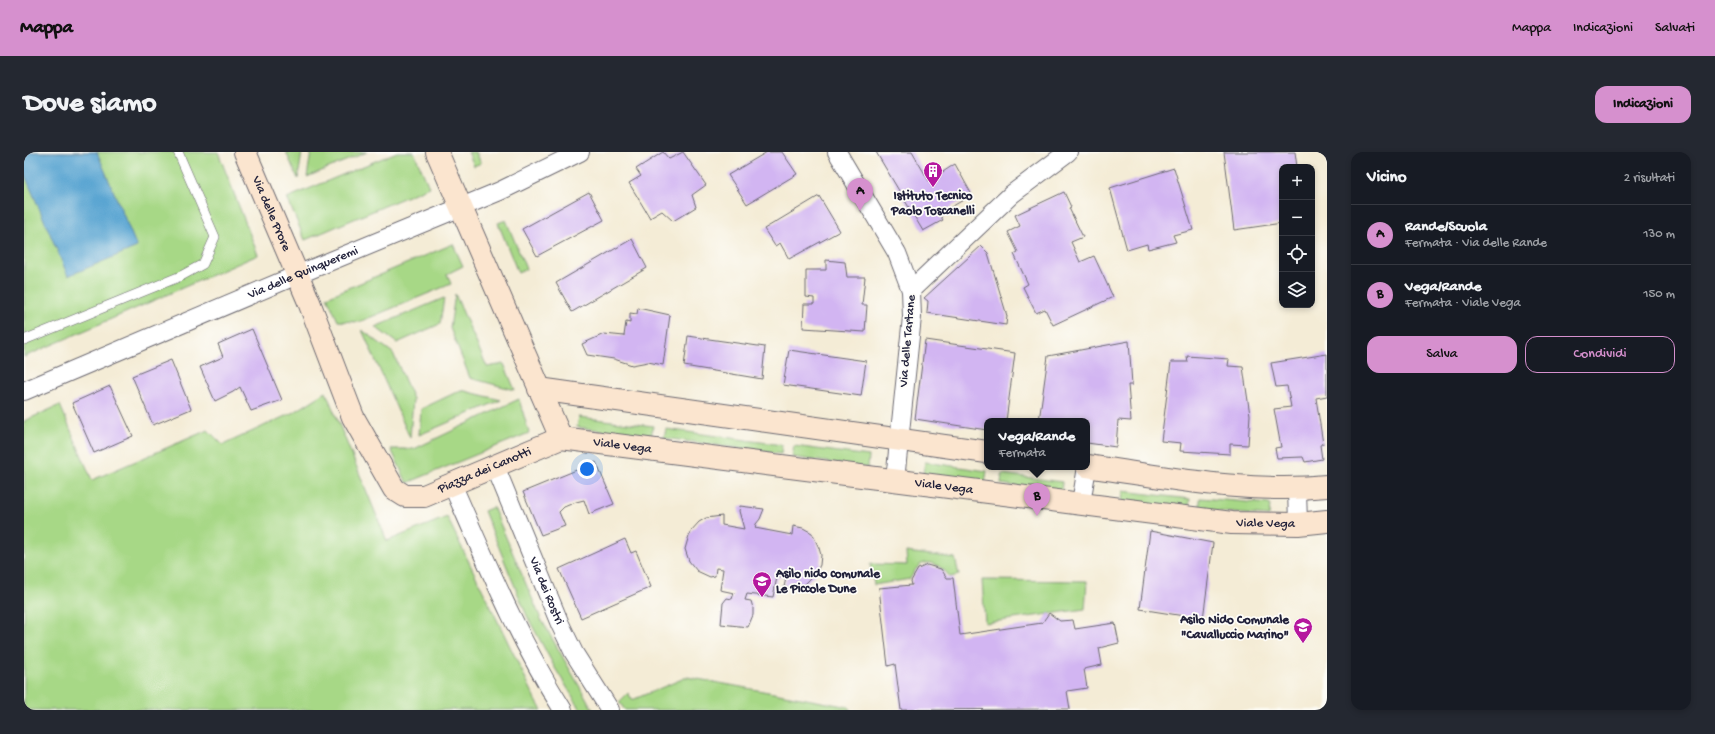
<!DOCTYPE html>
<html lang="it">
<meta charset="utf-8">
<style>
:root{--surface:#171b24;--page:#242831;--text:#f1f3f6;--muted:#9ea1a6;--line:#363941;--accent:#d690ce}
body{margin:0;font-family:"Gochi Hand",sans-serif;background:var(--page);color:var(--text)}
.controls{position:absolute;right:12px;top:12px;display:grid;overflow:hidden;border-radius:8px;box-shadow:0 2px 6px #0003}
.controls button{width:36px;height:36px;display:grid;place-items:center;padding:0;border:0;border-bottom:1px solid var(--line);background:var(--surface);color:var(--text);font:20px sans-serif}
.you{position:absolute;left:563px;top:317px;width:14px;height:14px;margin:-10px;border:3px solid #fff;border-radius:50%;background:#1a73e8;box-shadow:0 0 0 6px #1a73e833}
.badge{display:grid;place-items:center;width:26px;height:26px;border-radius:50%;background:var(--accent);color:#111;font-size:13px;font-weight:700}
.pin{position:absolute;translate:-50% -33px;filter:drop-shadow(0 1px 2px #0008)}
.pin::after{content:'';position:absolute;top:21px;width:14px;height:12px;background:inherit;clip-path:polygon(0 0,100% 0,50% 100%)}
.popup{position:absolute;left:960px;top:266px;width:106px;height:52px;box-sizing:border-box;display:grid;place-content:center;border-radius:8px;background:var(--surface);filter:drop-shadow(0 1px 3px #0005);font-size:13px;white-space:nowrap;color:var(--muted)}
.popup b{font-size:15px;color:var(--text)}
.popup::after{content:'';position:absolute;left:50%;top:100%;margin-left:-8px;border:8px solid transparent;border-top-color:var(--surface)}
.list{margin:0;padding:0;list-style:none}
h2{display:flex;justify-content:space-between;align-items:center;height:52px;margin:0;padding:0 16px;font-size:17px}
h2 small{font-size:13px;font-weight:400;color:var(--muted)}
.list li{display:grid;grid-template-columns:26px 1fr auto;gap:12px;align-items:center;box-sizing:border-box;height:60px;padding:0 16px;border-top:1px solid var(--line)}
.list b{display:block;font-size:15px;white-space:nowrap}
.list p{margin:0;font-size:13px;white-space:nowrap;color:var(--muted)}
.list em{font-size:13px;font-style:normal;color:var(--muted)}
.actions{display:flex;gap:8px;padding:12px 16px}
.actions a{flex:1;padding:9px 0;border:1px solid var(--accent);border-radius:12px;text-align:center;font-size:14px;color:var(--accent)}
.actions .main{background:var(--accent);color:#111}
.icon{flex:none;width:22px;height:22px;fill:none;stroke:currentColor;stroke-width:2;stroke-linecap:round;stroke-linejoin:round}
.map{position:relative;flex:none;width:1303px;height:558px;overflow:hidden;border-radius:12px}
header{display:flex;align-items:center;gap:24px;box-sizing:border-box;height:56px;padding:0 20px;background:var(--accent);color:#111}
header strong{font-size:19px}
nav{display:flex;gap:22px;margin-inline-start:auto;font-size:14px}
.intro{display:flex;align-items:center;justify-content:space-between;box-sizing:border-box;height:96px;padding:0 24px}
h1{margin:0;font-size:28px}
.button{padding:10px 18px;border-radius:12px;background:var(--accent);color:#111;font-size:14px;font-weight:700}
main{display:flex;gap:24px;padding:0 24px}
aside{flex:1;background:var(--surface);border-radius:12px;box-shadow:0 2px 6px #0003}
.map>svg:first-child{display:block}
.green{fill:#a7d886;stroke:#647d60}
.water{fill:#5aa5d2;stroke:#3e6486}
.building{fill:#d2b5f2}
.lines{fill:none;stroke-linecap:round;stroke-linejoin:round}
.lane-casing{stroke:#6c6971;stroke-width:10}
.street-casing{stroke:#6c6971;stroke-width:20}
.secondary-casing{stroke:#6c6971;stroke-width:24}
.lane{stroke:#fff;stroke-width:9}
.street{stroke:#fff;stroke-width:18}
.secondary{stroke:#fbe5cf;stroke-width:22}
.labels{text-anchor:middle;dominant-baseline:central;stroke-width:3.5;stroke-linejoin:round;paint-order:stroke}
.poi-label{font-size:13px;font-weight:bold;fill:#22223b;stroke:#fdfcf7}
.street-label{font-size:13px;fill:#22223b;stroke:#fdfcf7}
</style>
<header>
<strong>Mappa</strong>
<nav><a>Mappa</a><a>Indicazioni</a><a>Salvati</a></nav>
</header>
<div class="intro"><h1>Dove siamo</h1><a class="button">Indicazioni</a></div>
<main>
<div class="map">
<svg width="1303" height="558" viewBox="0 0 1303 558">
<rect width="100%" height="100%" fill="#fdfcf7"/>
<filter id="ink" filterUnits="userSpaceOnUse"><feTurbulence type="fractalNoise" baseFrequency=".025" numOctaves="2"/><feDisplacementMap in="SourceGraphic" scale="8" xChannelSelector="R" yChannelSelector="G"/><feConvolveMatrix kernelMatrix="1 2 1 2 8 2 1 2 1" color-interpolation-filters="sRGB"/></filter>
<filter id="wash" filterUnits="userSpaceOnUse"><feTurbulence type="fractalNoise" baseFrequency=".012" numOctaves="4" result="noise"/><feDisplacementMap in="SourceGraphic" scale="16" xChannelSelector="R" yChannelSelector="G"/><feGaussianBlur stdDeviation="0.9" result="paint"/><feColorMatrix in="noise" values="0 0 0 0 0 0 0 0 0 0 0 0 0 0 0 0 0 1.4 0 .05"/><feComposite in="paint" operator="in"/></filter>
<g filter="url(#wash)">
<rect width="100%" height="100%" fill="#f4ecd6"/>
<!-- green -->
<g class="green">
<path d="M0 0H194L234 103 0 205Z"/>
<path d="M262 0H278L274 27Z"/>
<path d="M287 0H343L283 25Z"/>
<path d="M373 0H390L405 35 281 88 263 46Z"/>
<path d="M444 0H452L457 11 450 14Z"/>
<path d="M482 68 502 117 494 121 474 71Z"/>
<path d="M429 92 439 114 423 122 427 132 335 170 314 169 303 145Z"/>
<path d="M431 142 463 215 480 212 491 238 446 226 426 176Z"/>
<path d="M420 146 416 172 373 191 351 175Z"/>
<path d="M338 178 369 201 389 247 386 286Z"/>
<path d="M437 238 477 248 395 283 397 257Z"/>
<path d="M302 240 363 389 423 365 514 552 518 558H0V269L36 253 68 328 184 278 199 293 272 259Z"/>
<path d="M495 247 505 281 383 331 367 297H390Z"/>
<path d="M555 265 629 274 627 285 553 275Z"/>
<path d="M642 277 758 293 757 302 640 286Z"/>
<path d="M770 294 845 304 844 316 768 305Z"/>
<path d="M901 310 963 319 961 331 899 322Z"/>
<path d="M978 322 1038 330 1037 341 977 332Z"/>
<path d="M1099 339 1166 347 1164 358 1098 349Z"/>
<path d="M1176 346 1246 352 1245 364 1176 358Z"/>
<path d="M469 355 517 467 569 558H557L531 516 503 464 460 359Z"/>
<path d="M882 400 931 406 935 423 926 425C919 415 903 404 893 416 890 419 888 424 886 427L850 433 846 412 883 413Z"/>
<path d="M958 428 1063 429 1061 457 961 471Z"/>
<path d="M663 525 825 555 826 558H601L595 550 604 541 608 548Z"/>
</g>
<!-- water -->
<path class="water" d="M0 0H73L113 95 44 124 0 21Z"/>
<g id="blocks">
<!-- building -->
<g class="building">
<path d="M639 0 645 7 659 0 682 33 668 43 672 55 649 69 638 59 626 66 605 31 617 24 612 17Z"/>
<path d="M743 0H758L773 22 723 52 704 23Z"/>
<path d="M852 0H888L905 29 931 12 948 43 915 62 919 68 899 79Z"/>
<path d="M1200 0H1271L1273 15H1258V71L1210 78Z"/>
<path d="M1150 16 1169 78 1149 83 1152 90 1124 97 1123 92 1103 98 1086 36Z"/>
<path d="M565 40 580 68 513 104 498 77Z"/>
<path d="M1040 40 1047 55 1045 56 1059 85 1047 90 1056 110 1070 104 1089 145 1029 173 1021 157 1012 161 999 135 1004 132 990 102 994 100 984 80 996 74 991 63Z"/>
<path d="M795 44 816 79 765 107 756 91 751 94 740 77Z"/>
<path d="M608 87 623 116 548 160 532 131Z"/>
<path d="M957 94 964 101 983 164 982 173 903 161 904 149 900 146Z"/>
<path d="M802 108 821 110 823 125H841L838 153H843L841 180 779 176 780 152H790V146L782 145V118H802Z"/>
<path d="M614 156 646 163 639 213 624 210 608 213 590 207 563 203 558 192 580 182 600 184 602 170 606 171V161L613 162Z"/>
<path d="M228 177 258 248 227 259 216 235 209 240 191 249 176 215 199 205 194 192Z"/>
<path d="M664 184 741 195 738 227 660 214Z"/>
<path d="M901 188 991 201 982 269H963V278L891 267Z"/>
<path d="M1105 189 1108 233H1104L1107 269 1094 268 1092 295 1063 291V269H1015L1024 204Z"/>
<path d="M765 198 842 209 837 244 759 233Z"/>
<path d="M1303 202V244L1292 246 1299 292 1296 293 1298 307 1281 310 1279 305 1253 306 1251 296 1257 295 1250 257 1267 255 1263 234 1252 235 1247 211Z"/>
<path d="M1163 204 1205 207 1204 214 1219 215 1226 263 1224 293 1206 292V302L1156 299 1157 291 1137 289 1147 210H1164Z"/>
<path d="M147 208 167 257 129 273 108 224Z"/>
<path d="M86 234 109 284 70 301 48 251Z"/>
<path d="M572 310 590 352 565 362 560 348 552 350 540 355 535 360 541 374 517 383 499 340Z"/>
<path d="M716 354 740 357 736 367 732 372 731 376 768 383 769 374 779 376 788 381 795 396 797 403 796 413 792 421 780 433 766 436 760 435 762 426 753 425 749 445 723 442 721 448 727 449 729 456V463L724 475 697 472 699 451 703 446 708 447 710 441 696 438 699 417 692 416 691 424 686 425 673 419 665 409 661 397 666 380 675 370 682 366 698 364V373L720 377 715 359Z"/>
<path d="M1126 379 1189 391 1179 467 1116 457Z"/>
<path d="M601 387 607 401 612 399 627 435 557 466 535 417Z"/>
<path d="M903 413 917 417 923 426H929L936 483 1018 471 1025 461 1036 469 1049 468 1051 477 1091 471 1095 491 1075 496 1078 513 1060 517 1063 536 1043 539 1046 557 877 558 871 512 864 514 855 436 888 433 887 429 894 417Z"/>
</g>
</g>
</g>
<g filter="url(#ink)">
<use href="#blocks" fill-opacity="0" stroke="#6c6971" stroke-width="1"/>
<g class="lines">
<!-- lane casing -->
<g class="lane-casing">
<path id="lane" d="M0 188 157 124 179 112 191 85 154 0"/>
</g>
<!-- street casing -->
<g class="street-casing">
<g id="street">
<path d="M813 0 873 101 887 138 888 165 871 328"/>
<path d="M887 138 988 42 1044 0"/>
<path id="s1" d="M0 239 273 123 476 39 556 0"/>
<path id="s2" d="M471 314 536 472 550 501 586 558"/>
<path d="M428 332C462 409 494 487 539 558"/>
<path d="M1273 337 1274 372"/>
<path d="M1057 351 1063 315"/>
</g>
</g>
<!-- secondary casing -->
<g class="secondary-casing">
<g id="secondary">
<path id="s3" d="M221 0 285 150 329 265 370 337 381 344H400L537 286"/>
<path d="M413 0 537 286"/>
<path d="M515 237 963 300"/>
<path id="s4" d="M537 286 1208 371 1274 372 1303 369"/>
<path d="M1063 314C1142 325 1223 342 1303 334"/>
</g>
</g>
<!-- lane -->
<use href="#lane" class="lane"/>
<!-- street -->
<use href="#street" class="street"/>
<!-- secondary -->
<use href="#secondary" class="secondary"/>
</g>
</g>
<!-- icons -->
<defs>
<g id="building-pin" transform="scale(1)"><path d="M0 17L-7.5 6A9.5 9.5 0 1 1 7.5 6Z" fill="#b5179e" stroke="#fdfcf7"/><path d="M-4-6H4V6H1V3H-1V6H-4ZM-2.5-4.3h1.7v1.8h-1.7ZM.8-4.3h1.7v1.8H.8ZM-2.5-1h1.7V.8h-1.7ZM.8-1h1.7V.8H.8Z" fill="#fff"/></g>
<g id="school-pin" transform="scale(1)"><path d="M0 17L-7.5 6A9.5 9.5 0 1 1 7.5 6Z" fill="#b5179e" stroke="#fdfcf7"/><path d="M0-5L7-2L0 1L-7-2ZM-4 1L0 2.5L4 1V4Q0 6-4 4Z" fill="#fff"/></g>
</defs>
<g fill-rule="evenodd">
<use href="#building-pin" x="909" y="19"/>
<use href="#school-pin" x="738" y="429"/>
<use href="#school-pin" x="1279" y="475"/>
</g>
<g class="labels">
<!-- poi labels -->
<g class="poi-label">
<text x="909" y="44">Istituto Tecnico<tspan x="909" dy="15">Paolo Toscanelli</tspan></text>
<text x="752" y="422" text-anchor="start">Asilo nido comunale<tspan x="752" dy="15">Le Piccole Dune</tspan></text>
<text x="1265" y="468" text-anchor="end">Asilo Nido Comunale<tspan x="1265" dy="15">"Cavalluccio Marino"</tspan></text>
</g>
<!-- street labels -->
<g class="street-label">
<text stroke="none"><textPath href="#s3" startOffset="67">Via delle Prore</textPath></text>
<text stroke="none"><textPath href="#s1" startOffset="303">Via delle Quinqueremi</textPath></text>
<text transform="translate(884 189) rotate(-85)">Via delle Tartane</text>
<text stroke="none"><textPath href="#s4" startOffset="62">Viale Vega</textPath></text>
<text stroke="none"><textPath href="#s3" startOffset="467">Piazza dei Canotti</textPath></text>
<text stroke="none"><textPath href="#s4" startOffset="386">Viale Vega</textPath></text>
<text stroke="none"><textPath href="#s4" startOffset="710">Viale Vega</textPath></text>
<text stroke="none"><textPath href="#s2" startOffset="135">Via dei Rostri</textPath></text>
</g>
</g>
</svg>
<div class="controls">
<button>+</button>
<button>−</button>
<button><svg class="icon" aria-label="locate" viewBox="0 0 24 24"><circle cx="12" cy="12" r="6"/><path d="M12 2v4M12 18v4M2 12h4M18 12h4"/></svg></button>
<button><svg class="icon" aria-label="layers" viewBox="0 0 24 24"><path d="M12 4l9 5-9 5-9-5zM3 14l9 5 9-5"/></svg></button>
</div>
<div class="you"></div>
<div class="pin badge" style="left:836px;top:59px">A</div>
<div class="pin badge" style="left:1013px;top:364px">B</div>
<div class="popup"><b>Vega/Rande</b>Fermata</div>
</div>
<aside>
<h2>Vicino<small>2 risultati</small></h2>
<ul class="list">
<li><span class="badge">A</span><div><b>Rande/Scuola</b><p>Fermata · Via delle Rande</p></div><em>130 m</em></li>
<li><span class="badge">B</span><div><b>Vega/Rande</b><p>Fermata · Viale Vega</p></div><em>150 m</em></li>
</ul>
<div class="actions"><a class="main">Salva</a><a>Condividi</a></div>
</aside>
</main>
